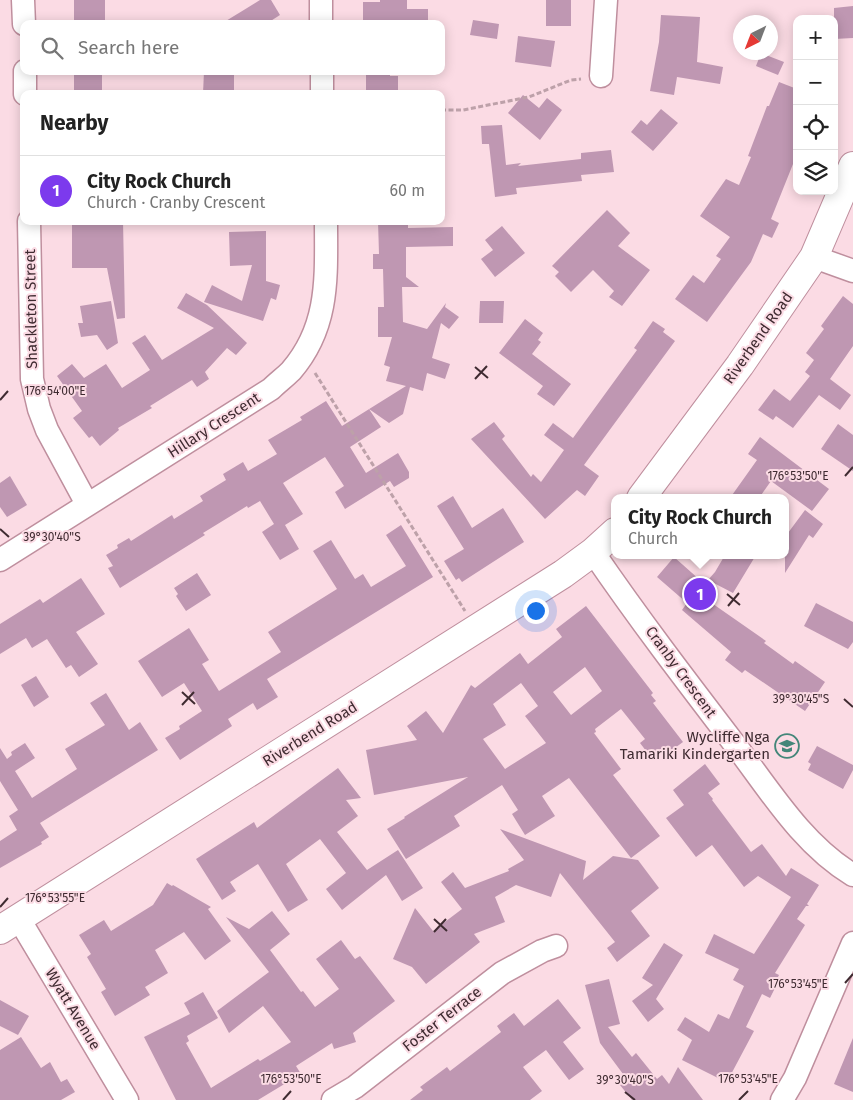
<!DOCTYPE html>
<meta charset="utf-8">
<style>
:root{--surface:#fff;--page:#f2f2f2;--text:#222;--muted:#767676;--line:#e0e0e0;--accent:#7c3aed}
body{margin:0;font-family:"Fira Sans",sans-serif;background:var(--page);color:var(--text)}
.controls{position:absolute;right:15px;top:15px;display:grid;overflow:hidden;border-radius:10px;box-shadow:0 2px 12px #0003}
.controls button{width:45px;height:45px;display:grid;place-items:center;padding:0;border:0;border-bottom:1px solid var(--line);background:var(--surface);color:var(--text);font:25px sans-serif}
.compass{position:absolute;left:733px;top:15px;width:45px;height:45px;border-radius:50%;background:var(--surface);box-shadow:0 2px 12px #0003;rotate:222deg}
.you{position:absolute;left:535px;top:610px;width:18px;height:18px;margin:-12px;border:4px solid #fff;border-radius:50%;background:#1a73e8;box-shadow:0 0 0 8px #1a73e833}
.badge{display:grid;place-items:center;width:32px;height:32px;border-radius:50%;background:var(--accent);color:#fff;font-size:16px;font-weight:700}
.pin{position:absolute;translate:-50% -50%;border:2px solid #fff;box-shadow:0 1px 5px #0006}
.popup{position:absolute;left:611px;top:494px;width:178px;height:65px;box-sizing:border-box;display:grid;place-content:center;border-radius:10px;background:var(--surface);filter:drop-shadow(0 1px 4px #0005);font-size:16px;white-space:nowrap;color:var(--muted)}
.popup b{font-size:19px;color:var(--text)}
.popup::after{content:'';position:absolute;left:50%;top:100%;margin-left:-10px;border:10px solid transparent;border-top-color:var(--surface)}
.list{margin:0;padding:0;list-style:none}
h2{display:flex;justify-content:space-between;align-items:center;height:65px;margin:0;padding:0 20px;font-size:21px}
h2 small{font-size:16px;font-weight:400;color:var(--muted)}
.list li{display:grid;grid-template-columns:32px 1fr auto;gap:15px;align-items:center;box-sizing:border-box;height:70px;padding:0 20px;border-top:1px solid var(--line)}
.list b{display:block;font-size:19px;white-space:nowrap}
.list p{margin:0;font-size:16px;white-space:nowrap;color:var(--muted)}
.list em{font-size:16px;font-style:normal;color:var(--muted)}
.icon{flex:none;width:28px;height:28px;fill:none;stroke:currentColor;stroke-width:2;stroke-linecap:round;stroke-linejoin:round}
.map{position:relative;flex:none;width:853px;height:1100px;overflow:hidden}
.search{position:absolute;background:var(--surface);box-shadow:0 2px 12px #0003;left:20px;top:20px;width:425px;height:55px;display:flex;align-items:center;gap:12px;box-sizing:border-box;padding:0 18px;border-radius:10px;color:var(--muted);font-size:19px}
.panel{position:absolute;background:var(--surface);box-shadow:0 2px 12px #0003;left:20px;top:90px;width:425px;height:135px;border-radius:10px}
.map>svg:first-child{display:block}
.building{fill:#bf97b2;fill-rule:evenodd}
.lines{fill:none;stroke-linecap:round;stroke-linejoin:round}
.minor-casing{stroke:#bf8f9e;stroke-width:25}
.major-casing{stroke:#bf8f9e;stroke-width:30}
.path{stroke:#bda1a9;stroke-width:3;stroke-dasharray:5 2.5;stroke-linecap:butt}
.minor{stroke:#fff;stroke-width:22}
.major{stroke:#fff;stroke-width:28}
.ticks{fill:none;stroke:#3f2b31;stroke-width:2}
.labels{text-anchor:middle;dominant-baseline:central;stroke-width:4;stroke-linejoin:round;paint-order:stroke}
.street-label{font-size:15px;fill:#3f2b31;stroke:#fbdbe4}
.poi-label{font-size:15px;fill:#3f2b31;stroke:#fbdbe4;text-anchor:end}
.ticks-label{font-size:12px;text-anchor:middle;fill:#3f2b31;stroke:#fbdbe4;stroke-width:4;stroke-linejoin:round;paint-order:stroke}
</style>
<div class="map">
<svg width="853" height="1100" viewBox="0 0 853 1100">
<rect width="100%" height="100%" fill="#fbdbe4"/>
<!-- building -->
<g class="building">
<rect x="74" y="0" width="31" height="23"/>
<path d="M260 0H271L280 15 266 24H221Z"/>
<path d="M380 0H407V9H428V24H363V2H380Z"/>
<rect x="546" y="0" width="25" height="26"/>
<path d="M853 6V38L834 39V8Z"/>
<path d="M661 15 700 17 697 62 723 67 720 84 677 77 674 95 650 91 659 42Z"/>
<path d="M473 20 499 24 497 39 470 35Z"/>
<path d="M518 36 555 41 551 67 515 62Z"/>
<path d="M761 53 784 62 778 75 756 66Z"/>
<rect x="74" y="71" width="28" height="23"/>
<path d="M204 71H234V94H203Z"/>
<path d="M366 71H390V76H398V94H366Z"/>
<path d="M779 82 797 89V154L771 219 779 223 772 238 763 234 751 262 707 322 675 299 693 275 704 283 721 259 716 256 730 237 700 216 726 179 739 185 751 157 748 156 767 106H769Z"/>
<path d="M523 95 539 108 547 98 562 110 540 140 508 113Z"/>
<path d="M661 109 678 123 653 151 631 132 641 120 647 125Z"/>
<path d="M502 125 506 165 521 163 518 166 581 159V153L611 150 614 172 581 175 582 181 516 188 517 194 495 197 489 144H482L481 126Z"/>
<path d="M607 210 630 233 618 246 650 270 622 306 609 297 614 291 593 270 571 292 555 276 559 272 552 266Z"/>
<path d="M72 221H123L125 318 117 319 107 268H72Z"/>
<path d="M378 221 408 223V228L453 227V246L406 247V277L419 287H402L403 322 427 329 446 303 445 307 459 317 449 329 441 323 432 358 450 364 445 379 427 373 423 391 410 387 403 414 389 423 369 409 381 427 350 447 366 473 398 453 409 472V478L394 487 390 481 345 509 335 492 344 486 325 457 283 483 303 514 285 525 299 549 280 560 262 532 274 524 260 501 248 508 247 506 203 533 205 535 120 588 108 568 113 566 106 555 118 548 117 545 129 538 131 541 172 515 174 519 203 501 200 496 226 480 223 474 243 462 248 471 277 454 268 440 302 420 300 417 326 401 342 426 406 386 386 381 390 367 384 365 392 337H378V307H384L383 269H373V254H379Z"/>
<path d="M502 226 525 253 495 277 481 259 493 250 485 240Z"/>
<path d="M266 231V281L280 285 276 300 271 298 263 321 204 302 212 285 242 301 252 265 230 266 229 232Z"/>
<path d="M186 293 207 305 247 343 236 355 227 348 205 372 209 379 197 387 192 380 150 406 152 408 118 428 119 430 100 446 92 436 89 438 73 418 82 411 57 376 72 364 84 378 106 364 122 388 150 370 132 343 145 335 162 360 214 328 177 308Z"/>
<path d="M843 296 853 304V346L830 379 851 395 840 410 819 395 793 428 776 416 773 420 758 410 774 389 790 401 810 376 805 372 814 360 806 353 824 329 821 326Z"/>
<path d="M111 301 118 343 107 350 97 335 81 337 78 323H83L80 306Z"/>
<path d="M480 301H504L503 323H479Z"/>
<path d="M525 319 543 333 538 340 541 342 532 354 571 384 554 406 537 394 543 386 499 353Z"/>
<path d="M653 321 665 329 663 332 675 341 584 465 599 476 585 496 577 490 545 519 471 439 494 422 505 436 502 439 531 477 533 474 541 482 564 450 544 435 553 423 573 438 637 350 634 348Z"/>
<path d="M838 424 853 435V471L821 449Z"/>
<path d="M760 437 829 489 812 511 771 481 759 498H730L757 460 748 454Z"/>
<path d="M10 476 27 505 7 517 0 507V483Z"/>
<path d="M453 496 472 528 503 508 524 542 462 582 459 578 456 580 444 561 464 549 437 506Z"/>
<path d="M805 510 823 524 813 538 809 535 785 573V537Z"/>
<path d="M401 525 433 577 267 679 278 697 257 710 253 703 228 719 232 726 180 760 165 738 180 729 179 726 202 711 184 683 162 697 138 661 189 628 209 660 202 664 219 691 281 652 268 632 337 589 313 551 331 540 355 579 363 574 371 587 406 566 386 535Z"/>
<path d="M725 555H756L733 593 708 580 715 572Z"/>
<path d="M674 557 709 588 703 597 766 641 764 643 793 664 795 661 825 682 805 711 745 670 742 673 725 660 731 652 682 610 687 603 657 577Z"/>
<path d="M197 573 211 595 186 611 176 596 178 594 174 588Z"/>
<path d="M81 578 105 614 76 632 98 664 79 677 71 665 66 668 47 639 32 648 26 638 0 654V624L40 599 43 603Z"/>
<path d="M816 603 853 622V642L848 649 804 626Z"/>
<path d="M586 606 653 693 651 695 656 701 653 703 683 742 664 756 662 753 653 760 640 743 645 739 621 709 595 729 596 732 594 733 621 769 613 775 660 836 631 858 569 778 542 796 555 816 525 835 512 814 518 810 502 785 454 816 460 826 406 859 387 829 405 818 404 817 468 777 374 795 366 750 417 740 407 726 426 711 443 733 471 685 475 688 520 653 528 664 562 637 556 629ZM585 667 602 691 571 715 553 692ZM521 683 538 706 525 716 546 743 505 769 483 739 506 725 493 704Z"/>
<path d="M36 676 49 697 34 707 21 685Z"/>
<path d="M106 693 129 730 140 722 158 750 40 823 49 837 41 842 42 844 0 868V841L17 830 9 816 18 810 0 781V748L7 759 12 755 11 752 25 743 35 758 15 771 32 798 77 769 65 749 105 725 90 703Z"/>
<path d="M817 746 853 765V770L843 789 808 770 811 764 808 762Z"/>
<path d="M705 764 720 784 708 793 713 799 712 800 751 852 762 844 786 876 791 868 819 885 807 904 809 906H806L797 919 805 925 775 973 779 975 775 983 777 984 770 998 762 994 746 1027 754 1031 728 1080 723 1078 722 1080 682 1060 692 1040 677 1030 685 1017 709 1032 718 1014 729 1019 744 986 733 980 739 969 705 953 714 934 754 954 791 897 758 876 744 887 712 845 696 857 666 818 684 805 673 790Z"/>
<path d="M338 768 361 798 346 800 358 816 337 832 367 870 398 850 423 888 402 901 386 875 342 910 326 889 346 873 320 839 286 864 308 900 288 912 258 864 230 882 236 891 222 900 196 859 254 822 257 828Z"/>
<path d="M500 829 586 861 583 880 613 856 638 860 659 888 631 911 650 936 617 962 607 948 615 942 560 873 551 897 516 885 495 897 505 922 474 934 480 942 426 984 412 967 393 959 415 908 433 931 462 909 441 882 453 872 465 888 509 871 508 869 524 860Z"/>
<path d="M167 883 172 886 173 885 211 907 208 909 231 941 205 960 184 932 155 950 168 973 145 987 150 995 115 1016 101 992 106 989 87 957 91 954 79 935 104 920 111 931 153 905Z"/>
<path d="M272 911 290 934 270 950 301 992 303 991 315 1007 339 989 316 959 341 940 355 959 360 956 395 1001 353 1033 356 1042 334 1049 332 1043 296 1066 301 1074 258 1100H176L144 1037 190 1014 184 1003 203 992 218 1018 187 1036 189 1041 186 1043 211 1088 258 1059 260 1061 291 1042 263 1006 229 1033 217 1011 269 972 226 917 249 929Z"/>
<path d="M664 943 683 955 656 999 664 1009 648 1022 632 1001 653 985 642 978Z"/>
<path d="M609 979 620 1024 608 1027 632 1057 636 1053 657 1079 662 1075 669 1084 678 1067 703 1100H632L616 1080 623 1074 600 1043 585 985Z"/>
<path d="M558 999 581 1028 563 1042 584 1069 569 1080 546 1050 523 1067 542 1091 530 1100H410L423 1090 420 1087 447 1067 450 1071 501 1032 497 1026 514 1013 524 1026Z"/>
<path d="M0 1000 29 1016 18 1035 0 1026Z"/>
<path d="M21 1037 41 1068 50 1062 61 1082 67 1079 75 1092 61 1100H0V1050Z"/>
<path d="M853 1038V1092L834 1084Z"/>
</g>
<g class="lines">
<!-- minor casing -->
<g class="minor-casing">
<g id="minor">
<path d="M23 0 24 24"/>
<path d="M321 0V24"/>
<path d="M25 71V94"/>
<path d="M322 71V94"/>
<path d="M601 76 606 0"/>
<path d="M29 221 32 379 39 409 47 430 87 504"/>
<path d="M814 257 853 271"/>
<path d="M593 552C638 618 687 682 736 746 770 791 803 845 853 875"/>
<path d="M0 560 271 389C277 383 285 377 291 371 330 326 326 276 326 221"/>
<path d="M19 919 127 1100"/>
<path d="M333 1100 355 1087 502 973 542 951 556 946"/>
<path d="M782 1100 795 1078 853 943"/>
</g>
</g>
<!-- major casing -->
<g class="major-casing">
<g id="major">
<path d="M641 498 740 365 814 257 853 166"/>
<path d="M0 930 563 574 593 552 615 532"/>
</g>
</g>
<!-- path -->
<g class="path">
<path d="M441 110H463L529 97 571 80 581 79"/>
<path d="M315 373 465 611"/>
</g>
<!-- minor -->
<use href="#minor" class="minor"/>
<!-- major -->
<use href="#major" class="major"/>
</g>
<!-- ticks -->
<path class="ticks" d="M475 367 488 378M475 379 487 366M0 400 8 391M845 476 853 467M0 529 9 537M727 594 740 605M728 606 739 593M182 692 195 704M844 699 853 707M182 705 194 692M0 907 8 898M434 919 447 931M434 932 446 919M845 983 853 974M625 1092 635 1100M283 1100 291 1091M739 1100 748 1091"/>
<!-- icons -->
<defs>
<g id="school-ring" transform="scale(1.25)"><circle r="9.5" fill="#fbdbe4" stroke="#438679" stroke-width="1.5"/><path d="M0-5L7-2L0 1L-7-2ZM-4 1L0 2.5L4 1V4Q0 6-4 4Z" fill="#438679"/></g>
</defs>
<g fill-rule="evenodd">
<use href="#school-ring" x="787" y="746"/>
</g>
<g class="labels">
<!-- street labels -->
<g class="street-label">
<text transform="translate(31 309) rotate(-91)">Shackleton Street</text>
<text transform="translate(758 338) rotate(-55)">Riverbend Road</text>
<text transform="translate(214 425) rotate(-33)">Hillary Crescent</text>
<text transform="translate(681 672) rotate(54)">Cranby Crescent</text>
<text transform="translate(310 734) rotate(-32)">Riverbend Road</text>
<text transform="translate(73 1009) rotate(59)">Wyatt Avenue</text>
<text transform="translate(442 1019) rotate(-38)">Foster Terrace</text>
</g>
<!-- poi labels -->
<g class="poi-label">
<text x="770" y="737">Wycliffe Nga<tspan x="770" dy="17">Tamariki Kindergarten</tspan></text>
</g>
</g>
<g class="ticks-label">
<text x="55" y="395">176°54'00"E</text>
<text x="798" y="480">176°53'50"E</text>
<text x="52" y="541">39°30'40"S</text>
<text x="801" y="703">39°30'45"S</text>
<text x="55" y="902">176°53'55"E</text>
<text x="798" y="988">176°53'45"E</text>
<text x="291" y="1083">176°53'50"E</text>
<text x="748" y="1083">176°53'45"E</text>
<text x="625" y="1084">39°30'40"S</text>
</g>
</svg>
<div class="controls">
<button>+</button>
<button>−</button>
<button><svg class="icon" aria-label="locate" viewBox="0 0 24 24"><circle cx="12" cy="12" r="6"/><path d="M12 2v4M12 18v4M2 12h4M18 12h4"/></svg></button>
<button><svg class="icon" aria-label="layers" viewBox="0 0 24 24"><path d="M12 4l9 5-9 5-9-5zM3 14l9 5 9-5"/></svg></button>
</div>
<svg class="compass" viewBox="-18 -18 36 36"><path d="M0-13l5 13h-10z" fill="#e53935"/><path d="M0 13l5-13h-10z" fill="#767676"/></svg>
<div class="you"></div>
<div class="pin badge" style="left:700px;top:594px">1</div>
<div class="popup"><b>City Rock Church</b>Church</div>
<div class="search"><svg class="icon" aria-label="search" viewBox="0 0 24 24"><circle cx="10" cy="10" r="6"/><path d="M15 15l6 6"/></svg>Search here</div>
<section class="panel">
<h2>Nearby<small></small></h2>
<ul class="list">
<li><span class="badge">1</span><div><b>City Rock Church</b><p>Church · Cranby Crescent</p></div><em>60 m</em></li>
</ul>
</section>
</div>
